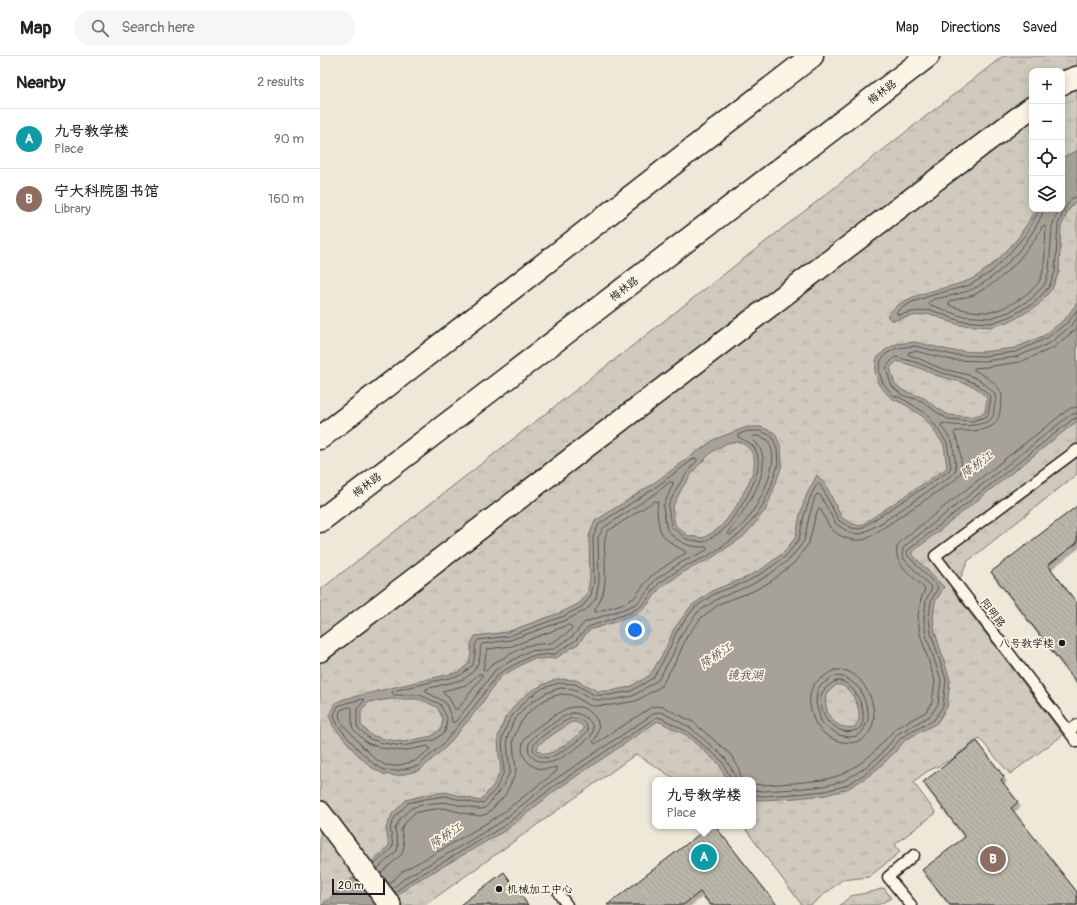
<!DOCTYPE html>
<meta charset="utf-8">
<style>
:root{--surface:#fff;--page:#f6f6f6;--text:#202124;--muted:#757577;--line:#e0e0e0;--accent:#1a73e8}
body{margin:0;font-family:Pangolin,"LXGW WenKai TC",sans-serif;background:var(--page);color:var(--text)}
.controls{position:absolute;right:12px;top:12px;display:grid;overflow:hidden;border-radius:8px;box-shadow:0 2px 10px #0003}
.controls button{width:36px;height:36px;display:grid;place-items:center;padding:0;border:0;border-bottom:1px solid var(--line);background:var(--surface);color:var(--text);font:20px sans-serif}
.scale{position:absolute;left:12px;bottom:10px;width:53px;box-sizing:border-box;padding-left:4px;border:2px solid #1c1c1c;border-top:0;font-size:11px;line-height:14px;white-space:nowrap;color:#1c1c1c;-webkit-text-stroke:3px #fcf5e5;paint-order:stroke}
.you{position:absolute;left:315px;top:574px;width:14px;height:14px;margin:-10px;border:3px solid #fff;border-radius:50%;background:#1a73e8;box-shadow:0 0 0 6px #1a73e833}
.badge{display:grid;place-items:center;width:26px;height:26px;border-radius:50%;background:var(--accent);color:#fff;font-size:13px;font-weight:700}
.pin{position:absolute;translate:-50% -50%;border:2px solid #fff;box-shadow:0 1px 4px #0006}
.popup{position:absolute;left:332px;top:721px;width:104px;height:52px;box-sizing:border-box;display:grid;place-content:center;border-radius:8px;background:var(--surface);filter:drop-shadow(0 1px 3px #0005);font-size:13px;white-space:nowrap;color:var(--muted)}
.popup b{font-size:15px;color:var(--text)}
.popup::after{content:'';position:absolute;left:50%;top:100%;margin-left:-8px;border:8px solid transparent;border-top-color:var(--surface)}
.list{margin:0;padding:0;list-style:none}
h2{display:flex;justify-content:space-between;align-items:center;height:52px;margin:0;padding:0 16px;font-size:17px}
h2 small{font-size:13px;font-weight:400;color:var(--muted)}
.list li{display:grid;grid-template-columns:26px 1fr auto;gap:12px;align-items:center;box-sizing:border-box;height:60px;padding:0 16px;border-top:1px solid var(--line)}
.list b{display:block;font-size:15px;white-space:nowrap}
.list p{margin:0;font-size:13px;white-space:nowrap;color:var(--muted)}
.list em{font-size:13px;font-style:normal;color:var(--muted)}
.icon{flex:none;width:22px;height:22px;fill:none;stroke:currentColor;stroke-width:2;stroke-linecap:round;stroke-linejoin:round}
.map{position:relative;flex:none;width:757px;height:849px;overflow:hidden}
header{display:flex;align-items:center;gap:24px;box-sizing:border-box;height:56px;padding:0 20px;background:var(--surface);border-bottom:1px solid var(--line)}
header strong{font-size:19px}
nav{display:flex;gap:22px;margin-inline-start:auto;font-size:14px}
.search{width:280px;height:36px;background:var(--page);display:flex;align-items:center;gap:10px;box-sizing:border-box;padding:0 14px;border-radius:16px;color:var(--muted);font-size:15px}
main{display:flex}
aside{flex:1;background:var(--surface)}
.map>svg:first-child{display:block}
.grass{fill:url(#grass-tufts);stroke:#76736c;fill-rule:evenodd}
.water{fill:#a7a299;stroke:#6f6c67;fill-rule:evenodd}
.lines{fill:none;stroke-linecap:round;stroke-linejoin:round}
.shore{stroke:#54524e;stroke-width:1}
.building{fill:url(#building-back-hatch);stroke:#1c1c1c;filter:url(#shadow)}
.lane-casing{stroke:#1c1c1c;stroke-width:13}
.street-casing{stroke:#1c1c1c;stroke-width:24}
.secondary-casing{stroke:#1c1c1c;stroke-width:25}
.lane{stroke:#fcf5e5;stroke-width:10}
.street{stroke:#fcf5e5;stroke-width:21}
.secondary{stroke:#fcf5e5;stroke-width:22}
.poi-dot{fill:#1c1c1c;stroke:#fcf5e5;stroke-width:1.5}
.labels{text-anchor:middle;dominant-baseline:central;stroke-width:3.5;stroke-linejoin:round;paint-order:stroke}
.street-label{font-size:11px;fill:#1c1c1c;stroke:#fcf5e5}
.poi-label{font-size:11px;fill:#1c1c1c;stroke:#fcf5e5;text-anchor:end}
.water-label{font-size:12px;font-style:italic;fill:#5b5854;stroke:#fcf5e5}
</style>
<header>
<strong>Map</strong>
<div class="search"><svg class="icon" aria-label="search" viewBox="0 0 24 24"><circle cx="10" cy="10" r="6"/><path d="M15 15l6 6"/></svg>Search here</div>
<nav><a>Map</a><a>Directions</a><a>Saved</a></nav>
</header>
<main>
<aside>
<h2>Nearby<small>2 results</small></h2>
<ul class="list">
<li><span class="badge" style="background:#0f9aa8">A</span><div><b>九号教学楼</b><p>Place</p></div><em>90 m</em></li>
<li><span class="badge" style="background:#8d6e63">B</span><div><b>宁大科院图书馆</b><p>Library</p></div><em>160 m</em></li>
</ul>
</aside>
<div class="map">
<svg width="757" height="849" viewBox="0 0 757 849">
<defs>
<pattern id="grass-tufts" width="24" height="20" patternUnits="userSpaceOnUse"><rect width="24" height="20" fill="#cfcabd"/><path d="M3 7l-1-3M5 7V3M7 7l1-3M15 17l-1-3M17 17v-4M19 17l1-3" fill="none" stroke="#b1ada2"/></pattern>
<pattern id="building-back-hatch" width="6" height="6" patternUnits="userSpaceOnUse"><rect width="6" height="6" fill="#bab6aa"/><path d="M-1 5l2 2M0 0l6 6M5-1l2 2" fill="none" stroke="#9f9c92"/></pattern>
<filter id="shadow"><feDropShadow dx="2.5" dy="4.5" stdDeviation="0" flood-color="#0004"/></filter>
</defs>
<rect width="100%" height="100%" fill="#eee8d9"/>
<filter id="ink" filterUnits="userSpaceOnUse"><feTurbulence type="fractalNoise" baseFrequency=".025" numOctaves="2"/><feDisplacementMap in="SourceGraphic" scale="8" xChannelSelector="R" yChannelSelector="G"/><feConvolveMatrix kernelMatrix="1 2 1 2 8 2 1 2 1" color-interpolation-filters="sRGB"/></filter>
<g filter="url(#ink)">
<!-- grass -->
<g class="grass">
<path d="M683 0H757V418L648 505 634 536 743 679 690 718 659 682 631 704 606 716 593 726 616 757 575 788 580 796 549 821 522 824 491 849H482L423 770H433V724H357L316 698 105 849H0V534ZM712 15H742V153H712Z"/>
<path d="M564 832 571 842 558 849H520L531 840 555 835Z"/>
</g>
<!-- water -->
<g class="water">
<path d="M757 95V143L748 155 741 171 739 216 732 233 717 250 693 264 672 271 639 269 610 258 592 260 575 264H571L567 260C585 236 621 235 647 225 664 219 694 190 703 174 708 168 711 160 715 153H742V104L745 100Z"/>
<path d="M757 247V365L591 497 624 531 615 546 613 562 615 576 630 624 627 651 617 667 585 684 575 696 564 707 550 719 527 733 506 739 476 742 442 744 433 743V724H407L399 708 366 679 338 665 236 734 186 774 129 807 91 828 67 849H2L69 790 66 772 72 758 86 744 105 739 125 736 160 745 173 730 181 714 179 699 178 681 185 662 197 647 207 638 222 629 238 623 256 624 277 635H290L310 631 330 619 344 596 354 573 371 550 394 534 425 522 442 513 463 497 476 481 480 458 487 438 497 419 505 428 522 462 533 468 540 470 627 412 624 389 605 362 586 349 571 342 559 329 555 316 557 302 564 295 576 288 595 286 633 295 663 296 695 292 725 279 745 263ZM577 305 597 311 618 320 641 326 655 331 667 342 665 357 651 361 629 359 617 352 604 342 584 335 575 328 570 312ZM516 629C518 629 522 629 523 630 532 634 541 652 539 663 539 665 536 668 535 671 514 675 503 656 506 638ZM253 666C258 667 262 668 264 673 258 680 238 695 230 697 225 699 221 697 217 694L218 690 222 686 250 667Z"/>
<path d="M427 371H441L455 377 461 392 462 409 453 435 446 453 433 470 423 481 390 503 365 515 340 532 330 546 323 554 311 561 269 574 258 588 236 602 212 603 180 621 160 650 127 690 100 714 77 720 63 718 51 711 36 697 25 684 13 670 9 659 15 647 24 643 139 616 149 607 151 598V588L155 580 187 576 242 556 260 547 267 538 270 524 269 480 275 465 331 429 395 383ZM420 386C427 390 432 394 434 402 438 418 411 462 399 472 394 476 388 479 383 482L368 480 355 469 352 452 362 432 375 413 392 396 407 387ZM72 643H100L117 651 123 663 121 673 112 680 83 686 64 683 51 679 41 669V654L49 646Z"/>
</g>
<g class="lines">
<!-- shore -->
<g class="shore">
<path d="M718 153V156L706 178 686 201 671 216 650 229 613 239 592 246 577 255V258L579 259 592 256 611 254 640 265 671 267 691 260 714 247 729 231 735 216 738 169 745 152 752 142 757 141"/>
<path d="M723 153C723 158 720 162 718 167 703 194 680 219 653 233 644 237 625 241 614 243L609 246 608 248 641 260 670 262 689 256 711 243 725 228 729 215 732 170 739 153"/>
<path d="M723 170H725L726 172C725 187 726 211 720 224 714 236 682 256 668 256 655 256 641 254 629 249V247L630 245 654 239 678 224 694 209 714 185Z"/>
<path d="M576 301 598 307 619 316 642 322 657 328 671 341 668 359 665 361 652 365 628 363 615 355 602 345 582 339 572 330 566 313 567 310 573 303Z"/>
<path d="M428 375H440L452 380 457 393 458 409 450 433 442 451 430 467 420 478 388 500 363 511 338 528 327 544 320 551 309 557 268 571 255 585 235 598 211 600 178 618 157 647 124 687 98 710 76 715 64 714 54 708 39 694 28 682 17 668 14 659 18 650 26 647 43 643 44 644V645L37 653V669L38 672 50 683 63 687 83 690 114 684 125 676 127 662 120 648 100 639H74L72 637 73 635 141 619 153 609 155 598V589L158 584 189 580 244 560 263 550 271 539 274 525 273 481 279 468 333 433 375 402 377 403V405L372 410 358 430 348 450 351 470 366 483 383 486 386 485C391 481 399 478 404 473 418 457 451 411 433 390 429 386 422 383 418 381V379Z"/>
<path d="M434 380H439L448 384C452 392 454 401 452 409 449 429 429 471 409 479L408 478V476C424 454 462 407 432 383L433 381Z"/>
<path d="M350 426H353V428L343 451 347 474C357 486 370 492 386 491L388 492 387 494 360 507 335 524 323 541 317 547 307 552 265 566 252 581 233 593 209 595 175 614 153 644 135 666H132L131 660 125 646 106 636V633L141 624C151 620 158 611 160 600 161 595 159 592 162 588L190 584 246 564 266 554 276 542 279 526 278 482 283 472 336 437Z"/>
<path d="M335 445 338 446C336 454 338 471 342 478 346 484 358 492 365 495L366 497 357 502 330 521 314 542 305 547 275 556V553C288 535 285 519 285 498 284 490 284 483 287 476Z"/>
<path d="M249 569 251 570 252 572 248 577 231 587 211 589 206 590 172 608 166 615 163 614 167 593 192 590Z"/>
<path d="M515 614C519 614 523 614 527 615 547 622 561 657 550 675 547 679 545 683 539 685 525 690 507 683 498 671 494 667 493 660 491 654 489 647 489 637 493 630 495 627 498 624 502 622 506 619 509 616 515 614Z"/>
<path d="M159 618H162V621L138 653H135L129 642 123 637V635L146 629Z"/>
<path d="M515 620 523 621 528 623 540 633 545 645 548 656V665L542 676 537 680 529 681 519 679 504 669 501 665 496 647 497 635 500 630 511 622Z"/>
<path d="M517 625C518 625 522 625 523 626 539 631 554 672 533 675 529 676 524 676 520 674 516 672 512 668 507 665L506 663C501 650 495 641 508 630 511 628 513 626 517 625Z"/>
<path d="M30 651 32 652V669L33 673 47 687 62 692 83 695 108 690 109 691 110 693 95 705 76 710 65 709 57 704 43 691 21 666 19 659 21 654Z"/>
<path d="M253 657C264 658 278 667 271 680 263 688 242 703 232 706 220 709 203 700 210 686 213 679 223 675 229 670 237 665 244 659 253 657Z"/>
<path d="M253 662C260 663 267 666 268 674 264 682 239 698 231 701 223 704 208 697 215 687 220 680 239 669 247 664Z"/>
<path d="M433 728 443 729 474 727 503 724 521 719 541 707 554 696 576 672 606 656 612 646 615 625 600 578 598 560 601 543 605 533C594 520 564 502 582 484L746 355 751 352 757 351"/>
<path d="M433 734 443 735 475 733 504 730 523 725 545 712 558 701 579 677 610 660 618 648 621 624 606 579 604 563 606 544 612 532 584 503C581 498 582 493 586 489L750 359 757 357"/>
<path d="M433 739 443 740 475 738 505 735 525 730 548 716 561 704 582 681 614 664 623 650 626 624 611 577 609 562 611 545 618 531 588 500 587 497V495L753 363 757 362"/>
<path d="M54 809 72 792 73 789 70 772 75 761 88 747 105 743 125 740 158 748 163 747 176 733 184 716 182 682 189 664 200 650 210 641 223 632 239 627 255 628 274 639H290L311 635 333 622 347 598 357 575 374 552 396 537 426 526 444 516 466 500 479 483 484 460 491 439 497 428H499L501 430 519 465 532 472 540 473 629 415 631 411 627 387 608 359 588 346 581 342 573 339 563 327 559 316 561 304 566 298 577 292 595 290 633 299 664 300 696 296 727 282 748 266 757 254"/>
<path d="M57 813 77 795 78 789 75 773 80 763 91 752 106 748 124 746 158 753H162L166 751 179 736 189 718 190 714 188 698 187 683 193 666 203 653 213 645 226 637 240 632 254 633 272 643 277 644H291L313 640 335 626 338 624 352 600 362 577 378 556 399 542 429 530 447 520 470 503 484 485 489 461 495 441 497 438 500 439 516 468 530 477 541 478 563 466 632 419 635 416 636 412 633 388 631 384 621 370V368L623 367C633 371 663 371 671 363 674 360 674 356 674 352 675 347 677 342 674 337 673 335 670 333 668 331 653 316 638 318 620 312 609 308 600 302 589 299L588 298 589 296 595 295 632 304 664 305 696 301 730 287 751 270 757 262"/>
<path d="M61 817 82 798 84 789 81 774 85 767 94 757 108 754 124 752 143 757 160 760 167 758 171 754 185 739 195 719 196 713 194 698 193 684 199 669 208 657 216 650 228 642 241 638 252 639 269 649 274 650 292 649 316 645 340 631 343 627 357 603 367 580 382 561 401 547 431 536 450 526 474 507 489 487 495 462 498 453 501 454C504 459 506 466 510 471 517 481 537 488 548 482L635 424 640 418 642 412 639 387 634 378 635 376 636 375C648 375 662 376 672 370 678 366 679 360 680 354 681 350 682 345 682 341 681 329 664 319 654 314V312L666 311 700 306 733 292 757 272"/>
<path d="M69 828 83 815 121 794 177 761 237 715V713L236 711C231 712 226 714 221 713 207 710 197 696 205 683 209 676 217 671 224 667 239 656 258 640 275 661 281 669 279 678 273 686L275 688 330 652 336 650 344 651 373 666 409 697C415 704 421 715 421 724"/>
<path d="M72 833 86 821 124 800 181 766 231 726 335 657 339 656 343 657 371 672 405 702 415 719V724"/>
<path d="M75 837 89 825 127 804 184 770 234 730 337 661 341 662 368 676 402 705 410 721V724"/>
</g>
</g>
<!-- building -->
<g class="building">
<path d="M757 450V487L728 509 757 547V627L671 516Z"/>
<path d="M657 685 684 721 681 724 698 746 691 752 757 836V849H630L602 814 645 781 603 726Z"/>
<path d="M390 770H395L457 849H391L380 836 363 849H287Z"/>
<path d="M184 816 208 849H140Z"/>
</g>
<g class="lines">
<!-- lane casing -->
<g class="lane-casing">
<g id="lane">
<path d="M757 394 615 500 757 686"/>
<path d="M749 675 757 669"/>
<path d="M239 838 247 849"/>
<path d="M591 849 568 821 594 799"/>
</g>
</g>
<!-- street casing -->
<g class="street-casing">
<g id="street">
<path d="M742 28 746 25 757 21"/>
<path d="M0 595 471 234 712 51"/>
<path d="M0 756 70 849"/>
</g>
</g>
<!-- secondary casing -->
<g class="secondary-casing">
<g id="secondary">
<path d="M0 382 492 0"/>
<path d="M0 465 608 0"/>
</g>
</g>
<!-- lane -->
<use href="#lane" class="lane"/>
<!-- street -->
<use href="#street" class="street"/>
<!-- secondary -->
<use href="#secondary" class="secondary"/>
</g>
</g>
<!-- markers -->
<g class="poi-dot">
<circle cx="742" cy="587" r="4"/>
<circle cx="179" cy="833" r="4"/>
</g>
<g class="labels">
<!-- street labels -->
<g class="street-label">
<text transform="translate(562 36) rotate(-37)">梅林路</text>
<text transform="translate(304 233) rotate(-37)">梅林路</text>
<text transform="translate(47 429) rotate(-37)">梅林路</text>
<text transform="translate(673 557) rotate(53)">阳明路</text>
</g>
<!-- poi labels -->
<g class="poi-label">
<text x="734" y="587">八号教学楼</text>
<text x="187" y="833" text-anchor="start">机械加工中心</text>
</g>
<!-- water labels -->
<g class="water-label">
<text transform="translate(657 409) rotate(-36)">降桥江</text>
<text transform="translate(396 600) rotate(-34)">降桥江</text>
<text x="425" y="619">镜我湖</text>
<text transform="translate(126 780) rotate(-34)">降桥江</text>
</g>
</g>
</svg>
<div class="controls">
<button>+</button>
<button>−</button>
<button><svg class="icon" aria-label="locate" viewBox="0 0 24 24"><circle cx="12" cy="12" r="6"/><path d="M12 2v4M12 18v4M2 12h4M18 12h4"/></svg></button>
<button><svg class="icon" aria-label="layers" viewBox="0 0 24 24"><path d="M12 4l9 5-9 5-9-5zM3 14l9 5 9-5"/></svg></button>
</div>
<div class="scale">20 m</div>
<div class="you"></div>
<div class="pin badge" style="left:384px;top:801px;background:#0f9aa8">A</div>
<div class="popup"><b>九号教学楼</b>Place</div>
<div class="pin badge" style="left:673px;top:803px;background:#8d6e63">B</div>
</div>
</main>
